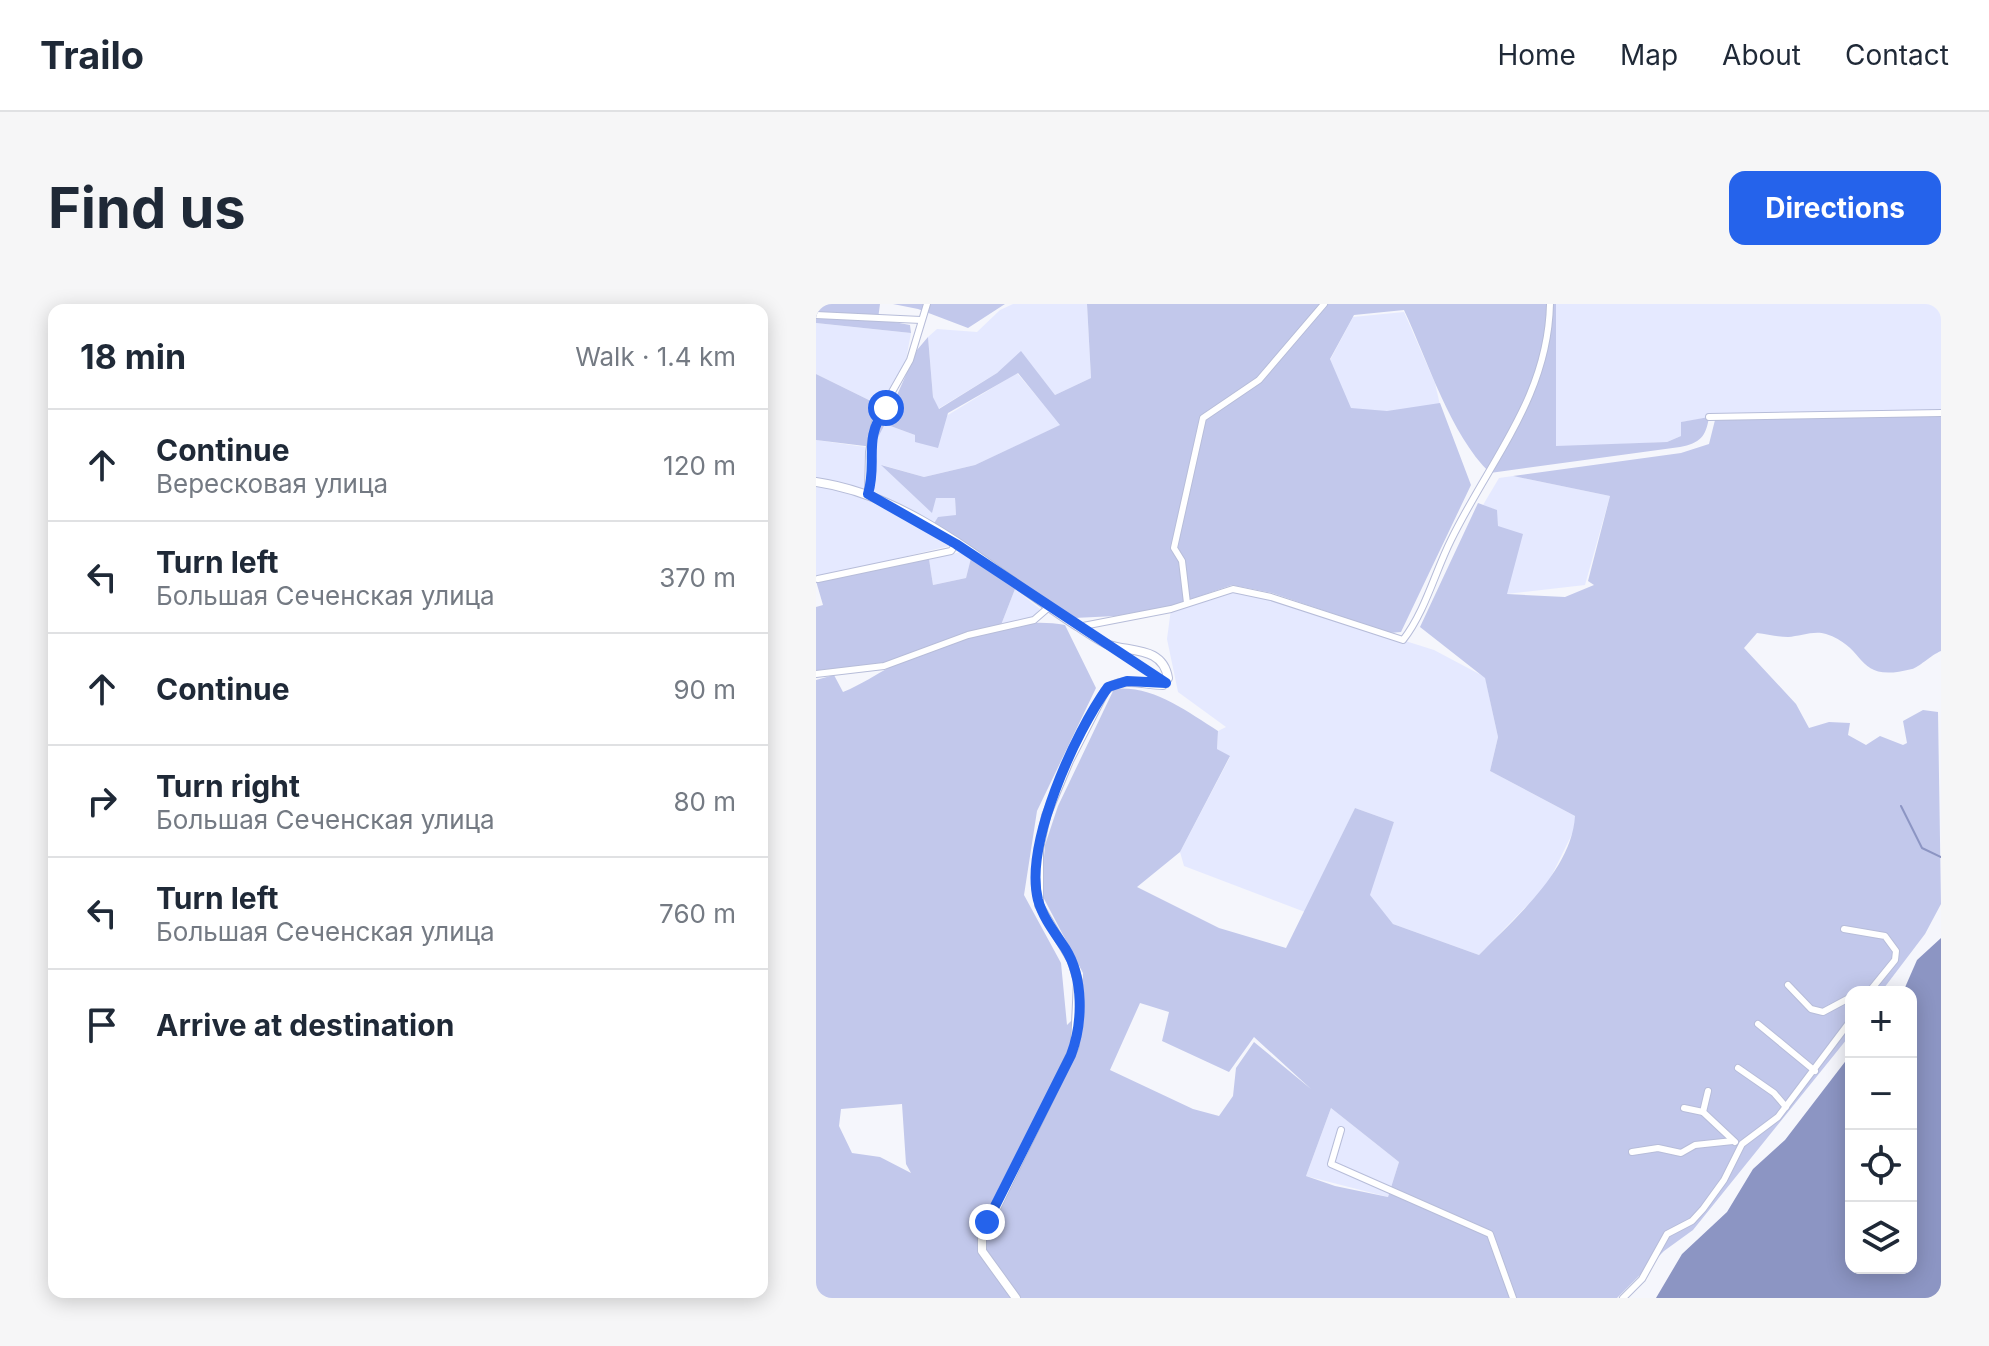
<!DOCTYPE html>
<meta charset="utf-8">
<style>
:root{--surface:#fff;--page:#f6f6f7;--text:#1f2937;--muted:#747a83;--line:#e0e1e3;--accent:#2563eb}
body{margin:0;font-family:Inter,sans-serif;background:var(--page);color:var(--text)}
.controls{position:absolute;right:24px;bottom:24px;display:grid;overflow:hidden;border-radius:16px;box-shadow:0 4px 20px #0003}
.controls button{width:72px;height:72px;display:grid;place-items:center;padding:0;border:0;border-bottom:2px solid var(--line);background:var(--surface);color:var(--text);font:40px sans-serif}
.stop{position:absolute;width:24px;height:24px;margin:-18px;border:6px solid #2563eb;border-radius:50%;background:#fff}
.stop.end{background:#2563eb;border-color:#fff;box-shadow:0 2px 8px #0008}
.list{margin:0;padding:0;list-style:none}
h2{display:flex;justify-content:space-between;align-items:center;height:104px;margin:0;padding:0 32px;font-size:34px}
h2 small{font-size:26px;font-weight:400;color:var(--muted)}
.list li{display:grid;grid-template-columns:52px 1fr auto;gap:24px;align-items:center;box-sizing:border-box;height:112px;padding:0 32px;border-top:2px solid var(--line)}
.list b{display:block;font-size:30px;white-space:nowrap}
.list p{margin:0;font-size:26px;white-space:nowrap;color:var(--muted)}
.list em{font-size:26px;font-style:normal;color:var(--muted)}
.icon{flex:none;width:44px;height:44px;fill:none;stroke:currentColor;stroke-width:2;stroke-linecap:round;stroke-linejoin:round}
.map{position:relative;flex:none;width:1125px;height:994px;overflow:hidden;border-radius:16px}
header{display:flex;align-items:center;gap:48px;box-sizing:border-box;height:112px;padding:0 40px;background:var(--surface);border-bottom:2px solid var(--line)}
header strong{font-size:38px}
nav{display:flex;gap:44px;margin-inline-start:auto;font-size:28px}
.intro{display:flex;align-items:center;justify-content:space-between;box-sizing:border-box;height:192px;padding:0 48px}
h1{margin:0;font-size:56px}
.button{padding:20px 36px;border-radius:16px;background:var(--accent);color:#fff;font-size:28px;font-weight:700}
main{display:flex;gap:48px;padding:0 48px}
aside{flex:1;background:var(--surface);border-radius:16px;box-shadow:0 4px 20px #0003}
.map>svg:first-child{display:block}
.built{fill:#e5e9ff}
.green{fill:#c2c8eb;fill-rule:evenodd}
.water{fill:#8c95c3}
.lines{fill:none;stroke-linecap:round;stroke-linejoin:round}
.stream{stroke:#8c95c3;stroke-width:2}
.street-casing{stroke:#b7bdd9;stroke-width:8}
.secondary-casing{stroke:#b7bdd9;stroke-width:10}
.street{stroke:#fff;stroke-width:6}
.secondary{stroke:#fff;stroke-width:8}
.route{stroke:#2563eb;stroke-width:10}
</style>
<header>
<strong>Trailo</strong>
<nav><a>Home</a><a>Map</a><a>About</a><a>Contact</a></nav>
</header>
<div class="intro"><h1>Find us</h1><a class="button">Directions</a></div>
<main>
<aside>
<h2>18 min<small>Walk · 1.4 km</small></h2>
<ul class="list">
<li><svg class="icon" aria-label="ahead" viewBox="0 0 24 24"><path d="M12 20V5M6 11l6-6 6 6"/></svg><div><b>Continue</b><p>Вересковая улица</p></div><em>120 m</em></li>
<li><svg class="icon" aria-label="left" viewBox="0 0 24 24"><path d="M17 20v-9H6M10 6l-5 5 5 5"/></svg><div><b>Turn left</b><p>Большая Сеченская улица</p></div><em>370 m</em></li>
<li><svg class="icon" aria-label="ahead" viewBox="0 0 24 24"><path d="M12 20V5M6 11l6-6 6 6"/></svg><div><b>Continue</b></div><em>90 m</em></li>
<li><svg class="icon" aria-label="right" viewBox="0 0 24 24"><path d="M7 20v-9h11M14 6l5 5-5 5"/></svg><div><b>Turn right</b><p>Большая Сеченская улица</p></div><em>80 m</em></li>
<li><svg class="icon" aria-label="left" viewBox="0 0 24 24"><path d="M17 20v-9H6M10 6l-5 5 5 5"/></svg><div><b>Turn left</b><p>Большая Сеченская улица</p></div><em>760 m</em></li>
<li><svg class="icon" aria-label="arrive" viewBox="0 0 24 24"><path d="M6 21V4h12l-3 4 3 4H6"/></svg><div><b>Arrive at destination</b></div></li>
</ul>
</aside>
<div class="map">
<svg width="1125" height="994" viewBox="0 0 1125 994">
<rect width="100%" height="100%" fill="#f5f6fc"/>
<!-- built -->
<g class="built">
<path d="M197 0H271L275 74 239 91 205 48 181 69 122 105 117 93 112 33 121 25 161 28 184 6Z"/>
<path d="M740 0H1125V109L900 112 866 118 865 132 851 138 739 143Z"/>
<path d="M588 8 619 79 624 101 571 109 535 106 514 56 537 13Z"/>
<path d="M0 19 95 29 89 61 65 102 0 70Z"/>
<path d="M201 69 245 121 159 161 108 173 66 161 116 208 119 193 139 194 140 211 117 221 59 188 0 175V136L49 143 69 120 99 131Z"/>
<path d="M697 172 794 192 769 281 690 290 680 206 667 201 683 174Z"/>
<path d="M0 181 53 193 88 211 133 242 0 274Z"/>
<path d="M145 248 155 254 150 274 117 281 113 255Z"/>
<path d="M199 285 224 305 217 314 185 321Z"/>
<path d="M428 286 618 346 669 373 682 433 674 467 759 512V524L731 581 663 651 577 620 553 591 578 518 539 504 489 608 368 562 364 548 414 453 401 445 402 427 410 423 362 388 351 335 355 305 379 295Z"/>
<path d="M515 804 583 858 572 893 490 872Z"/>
</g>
<!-- green -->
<g class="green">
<path d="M0 0H64L62 15 94 21 95 29 0 19Z"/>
<path d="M77 0H189L152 24 102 5Z"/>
<path d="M271 0H740V142L851 138 865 132V118L893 113C890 133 884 139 864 143L674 169C634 130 612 57 588 6L538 11 514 55 535 104 571 107 624 99 655 181 585 328 574 329 456 289 416 281 355 302 300 312 258 314 117 221 122 213 140 211 139 194H120L116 209 65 161 108 173 159 161 244 121 202 69 132 109 122 144 99 138V131L69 120 57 143 0 136V70L65 102 77 100 101 46 112 33 117 93 123 105 181 69 205 47 239 91 275 74Z"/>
<path d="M1125 109V347C1115 351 1102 364 1096 365 1038 380 1053 344 1010 330 999 326 984 332 972 333 962 333 951 330 941 329L928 344 980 400 993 424 1013 418 1034 419 1032 431 1050 441 1064 432 1087 441 1091 439 1087 417 1107 406 1122 408 1125 600 1109 630 1065 688H1035V730L877 926 848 947 801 994H0V376L18 371 27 388C45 381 60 370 76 362 125 338 194 311 249 321L280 384 221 507 208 591 245 659 251 721 267 705V669L225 589 229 541 242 502 298 385C337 381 370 407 402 427L401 445 414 452 364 548 321 583 403 624 470 644 539 504 578 518 554 591 577 620 663 651C698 615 756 566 759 512L674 467 682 433 669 374 604 323 662 199 681 206 682 222 707 230 691 290 749 293 778 281 772 277 794 192 697 172 865 149 893 140 900 112ZM324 699 353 708 346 737 413 768 438 733 495 785 438 738 420 764 417 792 403 812 377 805 294 766ZM86 800 90 860 95 869 64 853 36 849 23 822 25 805ZM515 804 583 858 572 893 519 882 490 872Z"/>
<path d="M155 254 199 285 185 321 67 360 0 367V303L7 301 0 277 113 255 117 281 150 274Z"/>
</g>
<!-- water -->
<path class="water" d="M1125 634V994H840L866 950 911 908 937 865 969 836 1035 750V964H1095V688H1087L1101 656Z"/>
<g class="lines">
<!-- stream -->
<path class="stream" d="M1085 502 1106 544 1125 553"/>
<!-- street casing -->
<g class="street-casing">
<g id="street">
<path d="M0 11 105 16"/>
<path d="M893 113 1125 109"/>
<path d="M52 190 53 148 59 118 94 56 111 0"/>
<path d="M2 275 135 247 140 240"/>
<path d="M371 299 366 257 358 244 387 114 443 76 508 0"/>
<path d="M262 323 355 305 417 285 455 293 587 336C609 308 619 268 635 236 674 156 732 93 734 0"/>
<path d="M296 343 350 379"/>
<path d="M0 370 68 362 152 331 218 316 233 303"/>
<path d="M1028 625 1069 632 1080 647 1079 656 1053 688"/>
<path d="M972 681 995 705 1007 708 1035 693"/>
<path d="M942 720 999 767"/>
<path d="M922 764 958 789 970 803"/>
<path d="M892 787 887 808 919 838"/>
<path d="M868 804 887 808"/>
<path d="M525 826 515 860 674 930 697 994"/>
<path d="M816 848 842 844 865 849 879 841 917 837"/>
<path d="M807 994 826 975 851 930 876 917 887 905 908 876 926 840 962 813 1035 716"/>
</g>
</g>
<!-- secondary casing -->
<g class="secondary-casing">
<path id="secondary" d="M0 178C99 192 180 270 261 322 271 328 283 337 293 341 316 348 347 343 352 374L347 381C326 381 305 371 289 387L253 457 230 512 223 545V601L256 657 262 677 259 742 166 933V947L200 994"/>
</g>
<!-- street -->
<use href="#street" class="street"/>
<!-- secondary -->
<use href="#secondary" class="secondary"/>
</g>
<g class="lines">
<!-- route -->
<path class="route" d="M70 104C46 135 62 158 52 190L140 240 350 379 311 377 292 383C259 429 208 540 222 596 227 614 239 629 249 644 268 674 267 719 255 751L171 918"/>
</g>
</svg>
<div class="controls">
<button>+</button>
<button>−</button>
<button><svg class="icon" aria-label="locate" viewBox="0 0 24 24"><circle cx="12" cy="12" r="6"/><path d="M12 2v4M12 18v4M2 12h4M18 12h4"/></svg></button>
<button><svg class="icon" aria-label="layers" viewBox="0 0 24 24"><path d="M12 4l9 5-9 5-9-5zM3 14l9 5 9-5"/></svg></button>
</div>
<div class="stop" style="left:70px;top:104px"></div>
<div class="stop end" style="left:171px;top:918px"></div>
</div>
</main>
